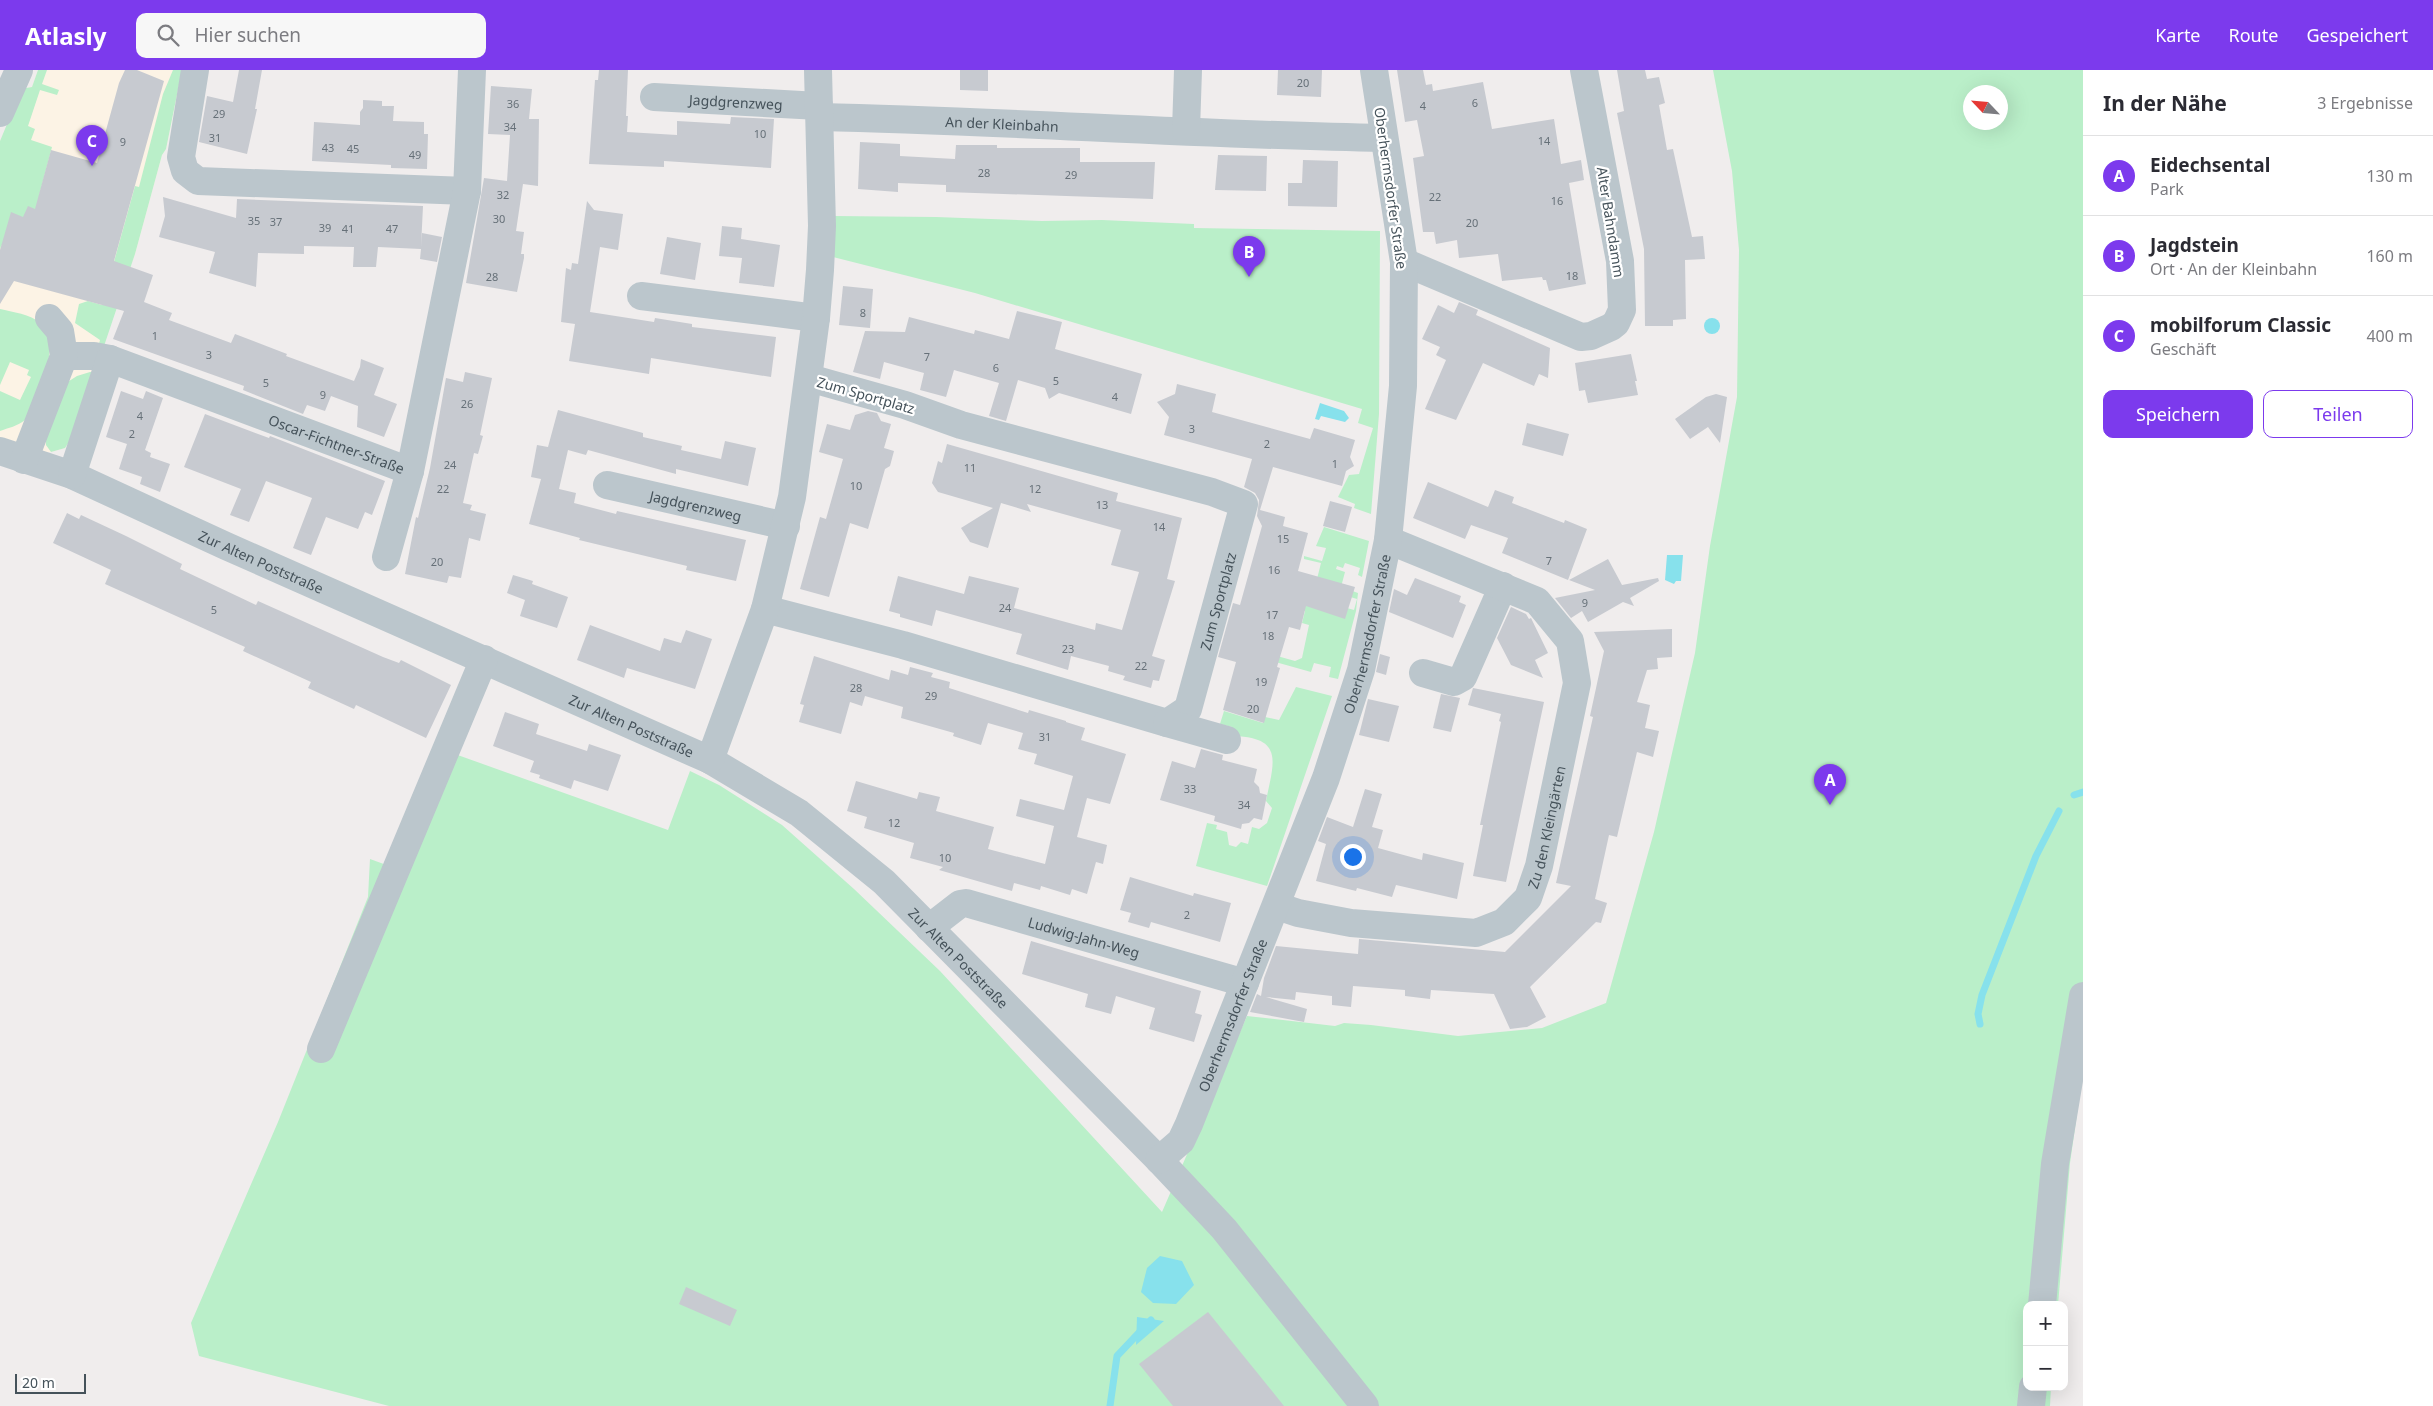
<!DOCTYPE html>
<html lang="de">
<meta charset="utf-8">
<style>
:root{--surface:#fff;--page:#f7f7f7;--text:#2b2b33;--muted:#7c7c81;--line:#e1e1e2;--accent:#7c3aed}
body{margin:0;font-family:"Noto Sans",sans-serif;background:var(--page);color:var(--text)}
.controls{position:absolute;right:15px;bottom:15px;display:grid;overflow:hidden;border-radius:10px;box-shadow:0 5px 20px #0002}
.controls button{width:45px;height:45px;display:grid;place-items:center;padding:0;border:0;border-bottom:1px solid var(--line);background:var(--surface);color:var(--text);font:25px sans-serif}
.compass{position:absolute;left:1963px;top:15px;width:45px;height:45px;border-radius:50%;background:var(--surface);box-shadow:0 5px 20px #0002;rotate:296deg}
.scale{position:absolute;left:15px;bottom:12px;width:71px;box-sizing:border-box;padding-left:5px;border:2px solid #45525a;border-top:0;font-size:14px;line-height:18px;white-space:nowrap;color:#45525a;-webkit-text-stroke:4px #fff;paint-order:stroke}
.you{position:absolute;left:1352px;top:786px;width:18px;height:18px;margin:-12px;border:4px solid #fff;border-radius:50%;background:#1a73e8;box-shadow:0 0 0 8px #1a73e833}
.badge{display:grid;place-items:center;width:32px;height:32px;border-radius:50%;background:var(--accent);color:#fff;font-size:16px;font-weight:700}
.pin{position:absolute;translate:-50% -41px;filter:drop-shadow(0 1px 2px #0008)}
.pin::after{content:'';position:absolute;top:26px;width:18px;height:15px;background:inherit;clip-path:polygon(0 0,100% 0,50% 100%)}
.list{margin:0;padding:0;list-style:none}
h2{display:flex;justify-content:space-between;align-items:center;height:65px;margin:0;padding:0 20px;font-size:21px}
h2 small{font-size:16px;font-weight:400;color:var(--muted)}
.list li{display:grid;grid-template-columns:32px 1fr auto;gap:15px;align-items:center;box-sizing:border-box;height:80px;padding:0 20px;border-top:1px solid var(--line)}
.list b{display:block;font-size:19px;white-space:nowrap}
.list p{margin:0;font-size:16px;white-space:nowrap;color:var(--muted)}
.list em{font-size:16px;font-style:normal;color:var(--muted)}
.actions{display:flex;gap:10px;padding:15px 20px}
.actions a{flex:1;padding:11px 0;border:1px solid var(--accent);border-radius:10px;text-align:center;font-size:18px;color:var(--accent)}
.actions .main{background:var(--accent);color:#fff}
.icon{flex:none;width:28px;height:28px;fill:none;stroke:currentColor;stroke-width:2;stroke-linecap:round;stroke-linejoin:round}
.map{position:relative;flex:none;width:2083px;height:1336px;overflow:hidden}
header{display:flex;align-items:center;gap:30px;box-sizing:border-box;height:70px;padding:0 25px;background:var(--accent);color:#fff}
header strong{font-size:24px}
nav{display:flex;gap:28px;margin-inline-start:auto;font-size:18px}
.search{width:350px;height:45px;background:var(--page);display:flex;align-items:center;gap:12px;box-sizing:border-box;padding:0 18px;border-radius:10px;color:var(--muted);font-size:19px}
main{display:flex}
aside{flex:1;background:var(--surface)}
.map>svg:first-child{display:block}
.commercial{fill:#fcf3e5}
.green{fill:#baefc9;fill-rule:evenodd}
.water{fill:#87e1ec}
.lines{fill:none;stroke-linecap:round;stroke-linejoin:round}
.stream{stroke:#87e1ec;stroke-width:7}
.building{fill:#c7cad0}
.minor{stroke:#bbc6cc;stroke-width:28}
.labels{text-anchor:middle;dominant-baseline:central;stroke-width:4.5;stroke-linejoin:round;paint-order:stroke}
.number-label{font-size:11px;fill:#667078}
.street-label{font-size:14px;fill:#45525a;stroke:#fff}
</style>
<header>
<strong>Atlasly</strong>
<div class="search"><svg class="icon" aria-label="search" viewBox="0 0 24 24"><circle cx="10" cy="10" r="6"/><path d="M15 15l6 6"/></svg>Hier suchen</div>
<nav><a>Karte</a><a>Route</a><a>Gespeichert</a></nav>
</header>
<main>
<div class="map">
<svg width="2083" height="1336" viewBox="0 0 2083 1336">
<rect width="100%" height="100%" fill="#f0eded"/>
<!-- commercial -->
<path class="commercial" d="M38 0H182L166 79 162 85 135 184 65 378 51 382 38 383 0 369V71L26 18 32 17Z"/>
<!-- green -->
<g class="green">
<path d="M38 0H47L42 14 59 20 57 25 40 20 28 56 35 59 31 70 52 77 39 126 66 134 1 176 0 180V71L15 35 26 18 32 17Z"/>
<path d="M173 0H182L166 79 162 85 135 184 104 276 99 274 100 270 75 253 79 234 88 231 102 235 135 116 139 117 163 24Z"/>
<path d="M1713 0H2083V1002L2070 1093 2058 1235H2027V1317H2051L2050 1336H389L199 1286 191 1253 278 1052 368 827 370 789 403 801 452 683 668 760 690 701 719 715 782 755 854 819 940 901 1162 1142 1247 946 1335 956 1344 953 1371 955 1458 966 1542 958 1606 933 1654 762 1695 583 1710 476 1737 327 1739 180 1732 101ZM1970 22H2000V52H1970Z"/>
<path d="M834 146 936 147 1042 151 1102 150 1194 154V158L1380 161 1379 344 1371 444 1354 438 1355 434 1338 427 1349 405 1359 404 1373 358 1358 353 1362 339 975 223 833 187Z"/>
<path d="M0 239C12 242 31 244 40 253 60 273 44 309 35 330 32 336 30 346 25 350 18 356 8 358 0 361V321L20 330 31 307 27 305 29 300 10 292 0 315Z"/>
<path d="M90 302H95L73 366 65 378 51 382 46 375V366L66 313 77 306Z"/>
<path d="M1324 457 1369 471 1362 507 1358 505 1360 498 1345 493 1343 498 1337 496 1336 499 1345 502 1341 517 1358 523 1356 541 1338 609 1329 607 1331 597 1314 593 1311 602 1232 580 1235 574 1295 591 1302 588 1309 555 1302 553 1305 541 1294 538 1317 509 1321 493 1304 489V486L1322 491 1326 478 1316 476ZM1337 523 1357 529 1354 540 1340 536Z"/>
<path d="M1296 617 1332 626 1267 816 1196 796 1207 753 1217 755 1216 759 1227 762 1229 775 1236 777 1241 772 1248 774 1252 757 1259 759 1267 753 1272 738 1266 731C1274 691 1285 666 1229 666L1232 657 1220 654 1224 641 1263 653 1265 647 1279 650Z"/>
</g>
<!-- water -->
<g class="water">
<circle cx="1712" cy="256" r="8"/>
<path d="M1320 333 1344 341 1349 348 1345 352 1321 346 1319 350 1315 349Z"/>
<path d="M1667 485H1683L1681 511H1676L1674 514 1665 510Z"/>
<path d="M1160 1186 1182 1191 1194 1215 1176 1234 1153 1233 1141 1222 1147 1198Z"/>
<path d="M1137 1247 1164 1251 1136 1275Z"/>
</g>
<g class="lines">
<!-- stream -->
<g class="stream">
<path d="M2074 725 2083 722"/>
<path d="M1980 954 1978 944 1982 925 2036 786 2059 741"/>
<path d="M1110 1336 1117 1286 1151 1250"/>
</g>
</g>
<!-- building -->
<g class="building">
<path d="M125 0H137L164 11 114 191 153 205 144 232 172 243 169 250 231 273 235 264 287 284 286 286 354 311 360 297 361 289 384 298 374 325 397 334 384 367 357 357 358 336 331 326 325 341 307 335 303 344 243 320 244 316 113 269 124 241 14 211 0 234V180L11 142 23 147 28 136 35 139 51 80 97 93 119 13Z"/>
<path d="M239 0H262L255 39H257L247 84 199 72 207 26 233 32Z"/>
<path d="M599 0H628L626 46H628L627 62 677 65V51L730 54 731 47 774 49 771 98 664 91V97L589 94 595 10H598Z"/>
<path d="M960 0H988V21L960 20Z"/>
<path d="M1278 0H1322L1321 27 1277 25Z"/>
<path d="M1397 0H1423L1426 15 1432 14 1433 21 1483 12 1492 59 1554 49 1561 94 1581 90 1584 110 1569 113 1586 214 1549 221 1546 210H1543L1542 207 1502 211 1498 184 1459 188 1457 170 1436 174 1434 162H1423L1413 88 1424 86 1417 50 1405 52Z"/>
<path d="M1617 0H1645L1647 9 1659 7 1665 33 1659 35 1667 80 1673 79 1692 167 1703 166 1705 189 1685 190 1686 249 1673 250V256H1645L1644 179 1617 43 1624 41Z"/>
<path d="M491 16 532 19 529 49H539L538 116 523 114 516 161 524 162 521 184H524V188L517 222 466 213 484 108 507 111 510 65 488 64Z"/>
<path d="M363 30 382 31V36H394L393 51 424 52V64H428L427 99 391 98V95L312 91 314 52 360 55V42L363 38Z"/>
<path d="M860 72 900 74V86L955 89 956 75H997V78H1080V92H1155L1153 129 946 122V115L898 113V122L858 119Z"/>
<path d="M1218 85 1267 86 1266 121 1215 120Z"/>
<path d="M1303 90 1338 91 1337 137 1288 136V113H1302Z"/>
<path d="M163 127 236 148 237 129 423 136 421 177 422 163 442 167 437 192 420 189 421 179 378 177 376 197H353L354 177 304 176V184L258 183 256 217 209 203 215 182 159 167 165 146Z"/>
<path d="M587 131 594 140 623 144 618 180 600 177 590 242 654 252 655 248 692 254V257L776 267 771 307 651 288 649 304 569 291 575 254 561 252 566 198 571 200 572 193 578 194Z"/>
<path d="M722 156 742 158 741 169 780 175 774 217 739 213 742 188 719 186Z"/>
<path d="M667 167 701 173 695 210 660 204Z"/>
<path d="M843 216 873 219 870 258 839 255Z"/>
<path d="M1459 232 1478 240 1476 245 1550 278 1548 308 1539 304 1534 316 1483 293 1456 350 1425 339 1446 290 1436 285 1440 277 1422 269 1438 235 1454 243Z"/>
<path d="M1017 241 1062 252 1055 279 1142 304 1131 344 1059 323 1049 329 1045 318 1018 310 1006 351 989 346 999 313 954 300 946 327 920 320 924 303 884 292 880 309 853 302 865 261 905 262 909 247 974 264 975 260 1009 269Z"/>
<path d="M1631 284 1637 311H1635L1638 325 1588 333 1585 320 1579 321 1575 293Z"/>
<path d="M465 302 492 308 480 365 483 366 478 384 474 383 463 433 472 435 470 440 486 444 480 471 469 468 461 508 449 506 447 513 405 504 416 447 418 448 430 398 446 308 463 312Z"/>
<path d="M1177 314 1216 324 1212 342 1310 369 1314 358 1355 370 1350 387 1354 396 1346 401 1342 416 1273 397 1260 440 1285 447 1283 456 1308 463 1298 501 1355 517 1345 549 1306 536 1300 560 1289 557 1277 597 1280 598 1264 653 1223 640 1236 592 1218 587 1233 533 1240 535 1262 456 1257 446 1259 430 1255 423 1244 417 1252 389 1164 365 1169 347 1157 332 1175 324Z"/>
<path d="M121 321 143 329 146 321 163 328 145 380 151 383 150 387 170 394 160 422 140 414 142 407 119 399 127 374 106 367Z"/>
<path d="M1716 324 1727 327 1720 373 1708 357 1690 369 1675 349 1706 327Z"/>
<path d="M558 340 643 363V367L682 376 681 380 721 389 725 371 756 378 748 416 676 399V404L588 380 586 385 568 380 559 419 576 423 574 433 616 444 617 441 746 470 736 511 686 500 687 496 579 470 580 468 529 454 541 409 531 407 537 375 548 377Z"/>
<path d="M868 341 877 343 881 351 891 354 884 378 894 381 890 396 885 399 868 459 850 453 829 527 800 519 820 447 826 449 843 389 819 382 827 354 850 360 855 345Z"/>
<path d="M205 344 269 368 270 366 385 411 372 445 365 442 358 459 326 447 311 485 293 478 312 428 266 411 249 452 230 445 241 419 184 397Z"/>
<path d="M1527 353 1569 364 1563 386 1522 375Z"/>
<path d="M947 374 1118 423 1116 431 1182 448 1167 509 1175 511 1152 586 1165 590 1159 611 1153 610 1151 618 1123 610 1125 606 1108 601 1109 596 1071 586 1068 600 1016 584 1022 564 936 540 932 556 900 547V544L889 541 898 506 964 524 969 506 1019 518 1014 538 1095 560 1096 553 1122 560 1139 502 1111 495 1121 460 1027 434 1031 442 1001 433 988 478 970 472 961 458 993 438 938 422 932 413 938 391 942 393Z"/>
<path d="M1428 412 1488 437 1495 420 1514 427 1512 433 1564 453 1565 450 1587 459 1568 510 1502 483 1508 468 1471 455 1465 469 1413 448Z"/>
<path d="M1330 431 1352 437 1345 462 1323 456Z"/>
<path d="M67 443 79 449 81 445 126 466 182 494 180 499 256 535 258 531 383 587 399 593 401 590 451 615 426 668 356 635 354 639 308 618 311 612 243 581 245 577 105 514 111 500 53 473Z"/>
<path d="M1608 489 1622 515 1658 508 1659 511 1630 528 1634 536 1623 532 1588 552 1582 541 1571 548 1555 528 1595 520 1569 510Z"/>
<path d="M513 505 533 511 532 514 568 527 557 558 520 546 525 530 507 523Z"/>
<path d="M1415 508 1461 526 1459 532 1466 535 1453 568 1389 542 1394 519 1407 525Z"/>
<path d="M1511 537 1526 544 1529 549 1531 548 1548 583 1535 590 1543 608 1511 595 1497 568Z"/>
<path d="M590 555 660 581 664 568 681 573 686 560 712 569 695 619 627 598 624 608 577 590Z"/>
<path d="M1672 559V587L1657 588 1658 599 1647 600 1637 632 1650 635 1645 658 1659 661 1653 687 1637 682 1617 767 1609 765 1595 829 1607 833 1601 853 1596 852 1530 917 1546 947 1527 957 1510 959 1494 924 1431 920 1430 929 1405 926V920L1353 916 1351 937 1332 935V926L1296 922 1295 930 1266 927 1307 939 1304 952 1250 942 1257 924 1261 926 1264 908 1276 876 1358 884 1359 869 1505 882 1571 816 1556 813 1593 647 1590 646 1604 581 1594 562Z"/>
<path d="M1380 584 1390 587 1386 605 1376 602Z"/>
<path d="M814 586 889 610 891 600 908 605 910 597 933 603 931 607 950 612 949 618 1028 643 1029 640 1066 651V652L1085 658 1081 670 1126 684 1110 734 1087 728 1077 767 1107 775 1103 794 1096 792 1087 824 1072 819 1070 825 1041 816 1040 820 1014 813 1012 821 939 800 943 797 910 788 914 773 864 758 867 747 847 741 856 711 917 729 919 722 940 727 936 741 994 757 988 779 1045 794 1054 756 1016 746 1020 729 1064 740 1073 706 1034 694 1037 684 1018 679 1023 663 988 653 981 675 953 666 954 663 901 648 903 637 865 626 862 636 850 632 841 664 799 652 804 635 800 634Z"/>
<path d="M1473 618 1544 632 1506 812 1473 806 1483 755H1480L1501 652 1499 651 1501 644 1468 635Z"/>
<path d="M1441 624 1460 628 1451 662 1433 658Z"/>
<path d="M1368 629 1399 636 1389 672 1359 665Z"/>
<path d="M505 642 539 654 536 664 587 681 589 674 621 685 608 721 574 710 571 719 539 708 540 705 530 702 534 691 493 676Z"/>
<path d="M1201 679 1223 685 1222 690 1257 699 1254 712 1259 717 1260 723 1267 725 1262 750 1254 748 1249 753 1242 754 1241 759 1214 751 1215 746 1160 730 1172 691 1195 698Z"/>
<path d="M1365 719 1382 724 1372 757 1383 760 1378 778 1422 790 1423 783 1464 793 1457 829 1396 815 1392 827 1357 818 1356 821 1316 811 1326 774 1318 771 1327 747 1353 757Z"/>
<path d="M1130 807 1193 826 1194 823 1231 833 1220 872 1151 852 1149 858 1128 852 1131 843 1120 840Z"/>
<path d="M1031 871 1201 921 1195 943 1202 945 1194 972 1149 959 1155 938 1116 926 1111 944 1085 937 1088 924 1022 904Z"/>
<path d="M686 1217 737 1240 730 1256 679 1234Z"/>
<path d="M1208 1242 1272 1321 1284 1336H1173L1139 1294Z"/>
</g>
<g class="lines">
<!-- minor -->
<g class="minor">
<path d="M195 0 181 87 185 101 198 111 467 121"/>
<path id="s1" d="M654 27 819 36"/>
<path d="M0 43 19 0"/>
<path id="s2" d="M820 47C1008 51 1196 65 1384 68"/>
<path d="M1186 60 1188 0"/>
<path d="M1404 192 1581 267 1591 266 1611 257 1616 253 1622 240 1620 191 1584 0"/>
<path d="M641 226 816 248"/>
<path d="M64 286H94L110 289"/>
<path id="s3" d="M0 381 72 405 226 476 710 690 799 743 884 812 1159 1090 1224 1159 1365 1336"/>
<path d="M24 390 64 286 60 261 49 248"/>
<path id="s4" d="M72 405 110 289 410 401"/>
<path id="s5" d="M607 415 786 456"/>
<path d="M386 487 410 401 467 121 472 0"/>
<path id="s6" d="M765 539 903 575 1167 653 1188 639 1244 434 1212 422 961 355 905 335 809 308"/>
<path d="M1423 603 1454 612 1463 607 1503 516"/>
<path d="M1167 653 1227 670"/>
<path d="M710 690 765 539 792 427 816 248 820 200 822 156 818 0"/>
<path id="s7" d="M1277 836 1298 843 1351 853 1476 863 1504 852 1528 828 1539 796 1577 613 1570 571 1537 531 1388 470"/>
<path id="s8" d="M929 858 960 834 966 833 1245 913"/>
<path d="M321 979 484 589"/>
<path id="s9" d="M1159 1090 1181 1071 1189 1054 1326 708 1361 600 1388 470 1403 316 1404 192 1374 0"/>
<path d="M2042 1235 2055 1094 2083 926"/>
<path d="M2031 1336 2033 1317"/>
</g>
</g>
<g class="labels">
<!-- number labels -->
<g class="number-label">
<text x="1303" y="12">20</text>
<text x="1475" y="32">6</text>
<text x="513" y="33">36</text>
<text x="1423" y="35">4</text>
<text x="219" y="43">29</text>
<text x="510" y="56">34</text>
<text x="760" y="63">10</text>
<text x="215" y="67">31</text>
<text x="1544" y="70">14</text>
<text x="123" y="71">9</text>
<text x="328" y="77">43</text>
<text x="353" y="78">45</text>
<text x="415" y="84">49</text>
<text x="984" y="102">28</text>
<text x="1071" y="104">29</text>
<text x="503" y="124">32</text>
<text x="1435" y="126">22</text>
<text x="1557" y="130">16</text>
<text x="499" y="148">30</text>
<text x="254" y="150">35</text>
<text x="276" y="151">37</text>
<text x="1472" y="152">20</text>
<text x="325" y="157">39</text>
<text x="348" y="158">41</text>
<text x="392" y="158">47</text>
<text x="1572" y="205">18</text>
<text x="492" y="206">28</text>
<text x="863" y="242">8</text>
<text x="155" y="265">1</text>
<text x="209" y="284">3</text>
<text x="927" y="286">7</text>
<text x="996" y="297">6</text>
<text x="1056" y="310">5</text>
<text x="266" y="312">5</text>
<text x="323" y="324">9</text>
<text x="1115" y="326">4</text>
<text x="467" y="333">26</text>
<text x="140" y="345">4</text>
<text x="1192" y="358">3</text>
<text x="132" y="363">2</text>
<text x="1267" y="373">2</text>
<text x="1335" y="393">1</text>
<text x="450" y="394">24</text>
<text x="970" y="397">11</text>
<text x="856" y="415">10</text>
<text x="443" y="418">22</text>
<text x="1035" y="418">12</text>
<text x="1102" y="434">13</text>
<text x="1159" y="456">14</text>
<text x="1283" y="468">15</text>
<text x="1549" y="490">7</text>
<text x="437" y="491">20</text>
<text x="1274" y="499">16</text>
<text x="1585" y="532">9</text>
<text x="1005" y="537">24</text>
<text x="214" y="539">5</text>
<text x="1272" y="544">17</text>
<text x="1268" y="565">18</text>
<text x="1068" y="578">23</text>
<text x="1141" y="595">22</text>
<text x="1261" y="611">19</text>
<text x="856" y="617">28</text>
<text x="931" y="625">29</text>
<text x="1253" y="638">20</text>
<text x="1045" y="666">31</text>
<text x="1190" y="718">33</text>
<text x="1244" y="734">34</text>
<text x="894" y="752">12</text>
<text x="945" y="787">10</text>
<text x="1187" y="844">2</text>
</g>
<!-- street labels -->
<g class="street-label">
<text stroke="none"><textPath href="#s1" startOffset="82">Jagdgrenzweg</textPath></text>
<text stroke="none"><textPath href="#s2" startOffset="182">An der Kleinbahn</textPath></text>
<text transform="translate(1391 118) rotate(82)">Oberhermsdorfer Straße</text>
<text transform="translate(1611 152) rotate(81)">Alter Bahndamm</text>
<text transform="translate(866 325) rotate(16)">Zum Sportplatz</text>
<text stroke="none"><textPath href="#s4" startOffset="364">Oscar-Fichtner-Straße</textPath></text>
<text stroke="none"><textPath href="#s5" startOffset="91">Jagdgrenzweg</textPath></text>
<text stroke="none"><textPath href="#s3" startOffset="284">Zur Alten Poststraße</textPath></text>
<text stroke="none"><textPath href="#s6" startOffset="555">Zum Sportplatz</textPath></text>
<text stroke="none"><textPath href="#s9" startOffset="570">Oberhermsdorfer Straße</textPath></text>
<text stroke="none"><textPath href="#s3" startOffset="689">Zur Alten Poststraße</textPath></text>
<text stroke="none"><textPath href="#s7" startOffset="339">Zu den Kleingärten</textPath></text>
<text stroke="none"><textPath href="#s8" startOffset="168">Ludwig-Jahn-Weg</textPath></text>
<text stroke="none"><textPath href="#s3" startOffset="1094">Zur Alten Poststraße</textPath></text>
<text stroke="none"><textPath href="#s9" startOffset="165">Oberhermsdorfer Straße</textPath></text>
</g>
</g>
</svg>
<div class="controls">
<button>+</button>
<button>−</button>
</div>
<svg class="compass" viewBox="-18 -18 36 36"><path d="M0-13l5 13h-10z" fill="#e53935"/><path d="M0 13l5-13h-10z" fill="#7c7c81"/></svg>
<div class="scale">20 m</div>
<div class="you"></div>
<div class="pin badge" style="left:1830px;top:735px">A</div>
<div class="pin badge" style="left:1249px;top:207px">B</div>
<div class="pin badge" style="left:92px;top:96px">C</div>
</div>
<aside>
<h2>In der Nähe<small>3 Ergebnisse</small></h2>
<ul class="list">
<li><span class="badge">A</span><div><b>Eidechsental</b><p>Park</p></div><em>130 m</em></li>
<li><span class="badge">B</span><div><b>Jagdstein</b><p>Ort · An der Kleinbahn</p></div><em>160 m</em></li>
<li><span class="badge">C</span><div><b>mobilforum Classic</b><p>Geschäft</p></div><em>400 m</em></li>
</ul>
<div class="actions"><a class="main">Speichern</a><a>Teilen</a></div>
</aside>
</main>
